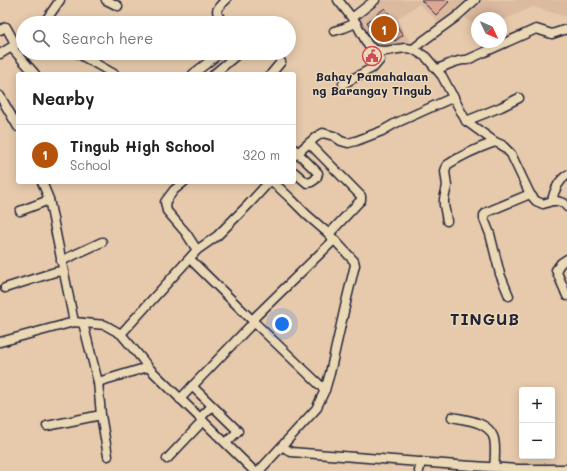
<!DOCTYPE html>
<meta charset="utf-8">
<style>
:root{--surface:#fff;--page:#f2f2f2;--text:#222;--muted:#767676;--line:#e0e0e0;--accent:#b45309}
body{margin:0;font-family:Mali,sans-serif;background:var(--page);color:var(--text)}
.controls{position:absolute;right:12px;bottom:12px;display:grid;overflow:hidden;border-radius:4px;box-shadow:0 2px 10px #0003}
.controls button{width:36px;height:36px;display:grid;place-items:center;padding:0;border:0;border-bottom:1px solid var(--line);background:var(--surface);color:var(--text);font:20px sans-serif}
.compass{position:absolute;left:471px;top:12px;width:36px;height:36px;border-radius:50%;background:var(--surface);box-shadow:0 2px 10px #0003;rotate:134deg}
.you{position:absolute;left:282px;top:324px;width:14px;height:14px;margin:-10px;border:3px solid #fff;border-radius:50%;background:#1a73e8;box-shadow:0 0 0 6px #1a73e833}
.badge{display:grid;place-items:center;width:26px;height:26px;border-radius:50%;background:var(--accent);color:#fff;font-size:13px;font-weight:700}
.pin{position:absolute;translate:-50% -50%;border:2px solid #fff;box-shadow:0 1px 4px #0006}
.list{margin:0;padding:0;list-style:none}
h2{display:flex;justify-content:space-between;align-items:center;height:52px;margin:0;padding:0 16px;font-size:17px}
h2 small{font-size:13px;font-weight:400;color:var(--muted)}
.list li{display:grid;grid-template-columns:26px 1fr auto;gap:12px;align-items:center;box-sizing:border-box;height:60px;padding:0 16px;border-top:1px solid var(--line)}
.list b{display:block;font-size:15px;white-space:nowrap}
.list p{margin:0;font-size:13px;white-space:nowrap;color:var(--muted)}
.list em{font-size:13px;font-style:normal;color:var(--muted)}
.icon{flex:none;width:22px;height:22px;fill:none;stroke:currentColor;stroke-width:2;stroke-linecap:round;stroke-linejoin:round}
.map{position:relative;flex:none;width:567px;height:471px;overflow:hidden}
.search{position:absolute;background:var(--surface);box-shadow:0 2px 10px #0003;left:16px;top:16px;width:280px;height:44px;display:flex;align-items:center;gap:10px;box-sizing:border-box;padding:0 14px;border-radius:22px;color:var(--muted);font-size:15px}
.panel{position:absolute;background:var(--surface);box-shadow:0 2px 10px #0003;left:16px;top:72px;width:280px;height:112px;border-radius:4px}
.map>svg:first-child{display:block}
.built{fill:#dcbaa0}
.building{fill:#dda793;stroke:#22223b}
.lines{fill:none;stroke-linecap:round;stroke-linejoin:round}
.minor-casing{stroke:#22223b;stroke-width:11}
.minor{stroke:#ebd9b6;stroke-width:8}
.labels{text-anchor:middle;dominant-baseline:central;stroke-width:3;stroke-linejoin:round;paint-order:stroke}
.poi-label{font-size:12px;font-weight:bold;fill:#22223b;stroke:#ebd9b6}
.district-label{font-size:16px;font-weight:bold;letter-spacing:1px;fill:#22223b;stroke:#ebd9b6}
</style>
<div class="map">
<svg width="567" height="471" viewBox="0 0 567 471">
<rect width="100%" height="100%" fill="#e7caac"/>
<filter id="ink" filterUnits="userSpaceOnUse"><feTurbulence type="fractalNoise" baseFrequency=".025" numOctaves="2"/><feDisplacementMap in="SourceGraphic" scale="8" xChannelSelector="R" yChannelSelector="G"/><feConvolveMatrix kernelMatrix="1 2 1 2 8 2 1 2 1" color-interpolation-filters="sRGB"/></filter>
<g filter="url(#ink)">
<!-- built -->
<path class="built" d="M375 0H567V17L533 7 501 21V18H477V29L457 9 439 23 419 4 396 20 411 42 383 47 369 36 357 13Z"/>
<!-- building -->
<g class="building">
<path d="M421 0H446L449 2 436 15Z"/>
<path d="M385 8 403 35 395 41 377 14Z"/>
<path d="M376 16 390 35 380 42 367 22Z"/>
</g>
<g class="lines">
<!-- minor casing -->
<g class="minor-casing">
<g id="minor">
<path d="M106 0 118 6"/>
<path d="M338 0 356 23 368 45 375 50 385 51 405 48 413 49 426 57 442 76 466 121 495 142 502 145 511 154 530 194 536 201 543 204 552 201H557L564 203 567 207"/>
<path d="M352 18 375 0"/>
<path d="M44 23 60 0"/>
<path d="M224 23C214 12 215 9 226 0"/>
<path d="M0 30 6 27 16 45"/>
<path d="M334 31 344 28 356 23"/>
<path d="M12 48 35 74"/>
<path d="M413 49 423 41 456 17 475 0"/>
<path d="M77 53 114 74"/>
<path d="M0 54 23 40"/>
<path d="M437 69C447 66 456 59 467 60L536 29 552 34 567 29"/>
<path d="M193 74 220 53"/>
<path d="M214 74 239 53"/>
<path d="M271 74 281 62"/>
<path d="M343 84 374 67 380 60 377 50"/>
<path d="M0 96 18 127"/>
<path d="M466 121 501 107 519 98"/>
<path d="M309 143 361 196V200L359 202 329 234"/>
<path d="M294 149 318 173C317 179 314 182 307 183L294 172"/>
<path d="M294 156 316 137 323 133 334 136 341 141 348 143 356 141 382 131 396 123 454 97"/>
<path d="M42 182 49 199 74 322"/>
<path d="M184 182 174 190 165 202 167 211 186 233 197 250"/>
<path d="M552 201C554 191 558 181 567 175"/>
<path d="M20 211 49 200"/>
<path d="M447 221 444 205V199L447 186 445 171 447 165C462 155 478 148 495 142"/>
<path d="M190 259 254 322"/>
<path d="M567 259 561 263 556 270 567 296"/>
<path d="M61 261 102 242"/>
<path d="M5 288 55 272 63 271"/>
<path d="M509 296 500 274 490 234 484 219V215L487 212 530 194"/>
<path d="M252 320 334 240"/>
<path d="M83 323 98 382 101 415 108 456"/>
<path d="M121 334 197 250 217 236 249 204 269 182"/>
<path d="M0 342 74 322 105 325 121 334 142 359 148 367 254 471"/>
<path d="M98 382 148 367"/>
<path d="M192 386 238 431 226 443"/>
<path d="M180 399 249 327 255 323 325 390"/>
<path d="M452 417C465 420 487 421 493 436 496 442 495 460 494 467"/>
<path d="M200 418 212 406"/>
<path d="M47 426 101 415"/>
<path d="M282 446 291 452 457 465 518 469H567"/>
<path d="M167 459 203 421"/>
<path d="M259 471 316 409 325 390 330 373 347 298 355 265 354 261 329 234 307 215 289 197 273 182"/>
<path d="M419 471 421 462"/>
</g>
</g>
<!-- minor -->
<use href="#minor" class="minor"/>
</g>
</g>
<!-- icons -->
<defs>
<g id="civic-ring" transform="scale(1)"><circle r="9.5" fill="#ebd9b6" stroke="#d1495b" stroke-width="1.5"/><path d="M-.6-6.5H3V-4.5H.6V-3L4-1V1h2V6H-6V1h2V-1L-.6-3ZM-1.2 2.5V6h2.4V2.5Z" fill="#d1495b"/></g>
</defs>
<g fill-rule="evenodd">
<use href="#civic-ring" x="372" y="56"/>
</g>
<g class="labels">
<!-- poi labels -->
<g class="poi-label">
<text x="372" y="76">Bahay Pamahalaan<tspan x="372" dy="14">ng Barangay Tingub</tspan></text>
</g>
<!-- district labels -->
<g class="district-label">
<text x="485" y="318">TINGUB</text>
</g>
</g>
</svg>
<div class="controls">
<button>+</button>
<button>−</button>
</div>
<svg class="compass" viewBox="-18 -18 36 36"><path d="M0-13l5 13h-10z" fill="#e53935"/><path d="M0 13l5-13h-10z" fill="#767676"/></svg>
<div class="you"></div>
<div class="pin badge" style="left:384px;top:29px">1</div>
<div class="search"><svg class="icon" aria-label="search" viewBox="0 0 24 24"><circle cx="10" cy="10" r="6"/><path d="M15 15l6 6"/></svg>Search here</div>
<section class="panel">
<h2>Nearby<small></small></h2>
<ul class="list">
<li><span class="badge">1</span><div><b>Tingub High School</b><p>School</p></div><em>320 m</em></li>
</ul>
</section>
</div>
